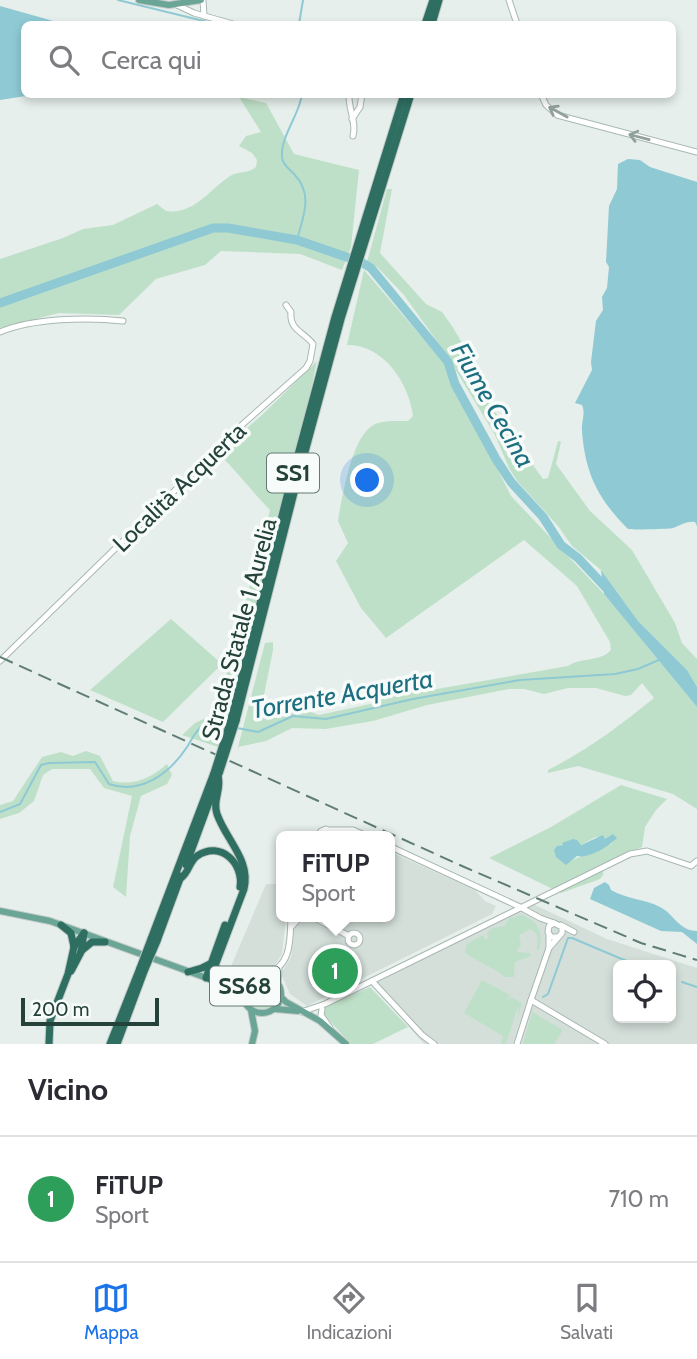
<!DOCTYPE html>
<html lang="it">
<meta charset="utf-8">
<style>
:root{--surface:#fff;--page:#f2f2f3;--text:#2b2b33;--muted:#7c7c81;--line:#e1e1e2;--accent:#1a73e8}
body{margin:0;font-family:Cabin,sans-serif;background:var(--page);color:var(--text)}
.controls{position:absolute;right:21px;bottom:21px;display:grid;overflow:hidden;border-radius:10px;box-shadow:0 4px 10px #0003}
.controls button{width:63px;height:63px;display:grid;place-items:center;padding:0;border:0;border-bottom:2px solid var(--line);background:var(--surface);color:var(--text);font:35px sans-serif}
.scale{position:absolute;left:21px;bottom:18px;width:138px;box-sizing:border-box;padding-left:7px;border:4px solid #24423a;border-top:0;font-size:19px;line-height:24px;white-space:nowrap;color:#24423a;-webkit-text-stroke:5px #f7fbf9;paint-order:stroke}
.you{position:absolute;left:368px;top:481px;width:24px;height:24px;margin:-18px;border:5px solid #fff;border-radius:50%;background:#1a73e8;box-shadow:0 0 0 10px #1a73e833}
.badge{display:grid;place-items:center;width:46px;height:46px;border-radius:50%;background:var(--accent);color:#fff;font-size:23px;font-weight:700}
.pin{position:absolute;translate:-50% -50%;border:4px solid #fff;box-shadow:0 2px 7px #0006}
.popup{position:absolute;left:276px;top:831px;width:119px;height:91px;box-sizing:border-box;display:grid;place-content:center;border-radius:10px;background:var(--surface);filter:drop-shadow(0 2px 5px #0005);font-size:23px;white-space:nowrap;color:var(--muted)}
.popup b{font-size:26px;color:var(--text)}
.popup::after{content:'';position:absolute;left:50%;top:100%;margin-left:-14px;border:14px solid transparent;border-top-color:var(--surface)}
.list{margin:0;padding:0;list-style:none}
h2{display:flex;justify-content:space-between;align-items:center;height:91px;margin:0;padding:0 28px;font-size:30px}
h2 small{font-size:23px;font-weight:400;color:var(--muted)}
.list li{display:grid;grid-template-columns:46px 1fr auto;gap:21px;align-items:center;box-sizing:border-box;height:126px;padding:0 28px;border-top:2px solid var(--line)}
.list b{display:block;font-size:26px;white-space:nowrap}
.list p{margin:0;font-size:23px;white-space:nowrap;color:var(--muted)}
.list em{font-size:23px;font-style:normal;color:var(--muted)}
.icon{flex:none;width:38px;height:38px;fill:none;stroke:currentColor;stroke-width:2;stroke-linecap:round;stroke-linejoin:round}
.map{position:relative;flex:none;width:697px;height:1044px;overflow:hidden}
.search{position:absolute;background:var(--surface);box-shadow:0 4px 10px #0003;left:21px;right:21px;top:21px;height:77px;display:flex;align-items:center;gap:18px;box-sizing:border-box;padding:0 24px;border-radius:10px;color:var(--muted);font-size:26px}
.sheet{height:217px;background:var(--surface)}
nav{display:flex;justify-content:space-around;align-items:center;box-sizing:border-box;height:98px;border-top:2px solid var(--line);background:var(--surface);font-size:19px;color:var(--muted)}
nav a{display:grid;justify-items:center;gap:4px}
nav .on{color:var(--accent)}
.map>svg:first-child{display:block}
.built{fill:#d4dfda;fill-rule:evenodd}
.green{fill:#bfe0c8;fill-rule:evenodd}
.water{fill:#8ec9d4}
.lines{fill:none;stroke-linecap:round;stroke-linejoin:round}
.stream{stroke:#8ec9d4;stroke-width:2}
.river{stroke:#8ec9d4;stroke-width:9}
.minor-casing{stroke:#a8b8b2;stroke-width:7}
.major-casing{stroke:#c2cac8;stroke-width:8}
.highway-casing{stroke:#c2cac8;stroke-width:9}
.minor{stroke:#fff;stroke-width:5}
.major{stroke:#6aa596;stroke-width:6}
.highway{stroke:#2f6f62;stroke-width:7}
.rail{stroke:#5f7d75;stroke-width:2;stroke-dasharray:14 7;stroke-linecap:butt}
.highway-bridge-casing{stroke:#c2cac8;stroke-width:9;stroke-linecap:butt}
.highway-bridge{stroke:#2f6f62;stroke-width:7}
.oneway{stroke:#92a09c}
.labels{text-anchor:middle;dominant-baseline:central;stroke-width:7;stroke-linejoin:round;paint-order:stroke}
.shield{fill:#f7fbf9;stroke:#637a73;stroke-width:2}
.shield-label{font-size:23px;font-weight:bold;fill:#24423a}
.street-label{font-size:24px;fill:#24423a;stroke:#f7fbf9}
.water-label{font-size:26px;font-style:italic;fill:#1c6f80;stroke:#f7fbf9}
</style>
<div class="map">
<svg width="697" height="1044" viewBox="0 0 697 1044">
<rect width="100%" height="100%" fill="#e6efeb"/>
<!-- built -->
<g class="built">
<path d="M389 851 475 890 485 901 496 906 492 914 307 1006 290 994 281 974 291 957 295 923 301 917H389Z"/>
<path d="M266 884H281V917H286L282 954 273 968 253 973 242 981H231L226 978Z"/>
<path d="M533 904 607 939 697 968V1044H424L372 985ZM618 965H671V1018H618Z"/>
</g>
<!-- green -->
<g class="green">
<path d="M239 97 266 103 294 154 359 170 351 247 342 270 300 254 221 251 205 265 156 279 119 315 59 313 0 328V259L63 238 83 229 113 225 157 204 166 211C194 215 210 189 230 176 238 171 248 174 256 167L257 160 252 153 239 146 246 136 261 132Z"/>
<path d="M387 189H392L380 253 426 304 442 312 452 326 461 341 476 385 543 479 548 478 558 441 561 442 556 464 590 511 632 550 675 623 682 643 697 659V687L687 670 638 621 601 570 572 546 558 526 517 481 509 468 495 435 446 354 404 295 377 267 367 262Z"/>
<path d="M364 270 444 363 511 496 604 594 697 707V809L673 794 578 766 548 773V770C589 749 618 727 654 698L642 683 631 695 625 696 596 688H568L544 694 524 689H509L427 705 373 721 325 729 292 728 266 741 238 747 265 643 273 642V650L261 710 266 718 289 709 299 708 319 715 375 703 392 693 397 684 402 683 405 691 414 693 568 666C581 657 601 662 611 650L610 642 577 586 524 540 386 638 361 608 336 561 348 543 338 521 339 514C344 491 352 435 375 424 385 420 398 421 408 421L413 416C409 383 383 344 347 345Z"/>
<path d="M317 361 308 403 241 663 218 747 182 735 195 723 216 713 270 510C252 492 237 471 218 453L262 415Z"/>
<path d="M171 619 222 664 163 722 90 690Z"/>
<path d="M86 751 100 756 113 781C134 786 151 778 167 764L172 775 167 784 141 796 130 836 126 897 113 887 132 796 104 788 90 769H52L43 775 34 801 19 813 0 819V805L13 801 42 757 61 752 73 756Z"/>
<path d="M621 785 667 799 656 810 645 827 642 847 604 864 603 875 600 879 561 893 489 858 551 827ZM596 837 605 839 616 837 611 844 565 863 557 855 559 846 571 841 580 845Z"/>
<path d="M522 915C539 921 544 934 539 950H537V935L531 929 519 935 521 945 516 952 530 953 531 956 515 962 514 977H505C493 967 478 962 465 953L467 944 483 935 485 939H488L487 933 493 928 505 926 508 919Z"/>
<circle cx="262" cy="994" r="15"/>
<path d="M482 980 510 995 506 1001 511 997 522 1003 517 1021 519 1009H517L506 1044H501L503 1036 464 1013Z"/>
<path d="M370 987 408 1027 373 1044H351L325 1016V1007Z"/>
<path d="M532 1012 563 1030 554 1044H523Z"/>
</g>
<!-- water -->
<g class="water">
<path d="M0 6 64 24H24V94L32 95 0 100Z"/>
<path d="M628 159 640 160 650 167 697 182V526L695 522C686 521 682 525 673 528 671 529 631 530 628 529 599 500 585 474 582 431 581 422 586 414 582 405L575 403 592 370 591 362 596 321 603 310 602 297 607 288 609 267 606 262 609 206 617 189 618 164Z"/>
<path d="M601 570 638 621 687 670 697 687V707L604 594Z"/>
<path d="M613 834 617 838C609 846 589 859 577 856L566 865 556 857 554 850 557 846 563 845 562 843 573 839 577 840 581 845 603 835 605 839Z"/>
<path d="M605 882 609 885 611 890C626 899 645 899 660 907 674 914 679 931 697 931V944L682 932 661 931 590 899 594 888Z"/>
</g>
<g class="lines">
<!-- stream -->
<g class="stream">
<path d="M118 0 216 24"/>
<path d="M299 24 303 0"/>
<path d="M297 240C303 216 314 195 294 174 289 169 282 164 282 157 280 137 300 114 302 94"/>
<path d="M237 728 258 732 293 716 326 719 413 699 520 680 615 674 638 669 661 659"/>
<path d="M0 812 20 804 41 765 49 763 95 762 109 784C141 795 170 773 187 747 192 740 195 730 203 726 210 722 218 723 225 725"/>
<path d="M671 978 674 979"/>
<path d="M682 982 697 987"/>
<path d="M543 997 548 994 568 938H572L636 965"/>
</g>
<!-- river -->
<path class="river" d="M0 303 213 228H228L297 240 361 262 371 268 448 362 455 384 496 459 511 482 543 517 561 545 578 558 609 591"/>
<!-- minor casing -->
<g class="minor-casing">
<g id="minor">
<path d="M203 0 204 16"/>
<path d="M509 0 517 24"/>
<path d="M177 5 194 13 233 24"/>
<path d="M349 94C348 109 357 123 353 136"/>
<path d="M541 94 546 105 557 115 697 152"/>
<path d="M352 119 360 107 362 94"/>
<path d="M0 332C33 318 88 317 123 321"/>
<path d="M0 661 244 423 306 368 310 361 313 344C304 332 289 330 291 312L286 305"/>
<path d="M330 830H353L367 836"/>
<path d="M318 836 321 831 326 829 331 832 333 836"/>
<path d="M389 846 520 907 540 918 554 923"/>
<path d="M313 917 349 936"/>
<path d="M561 925 574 932"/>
<path d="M292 926 300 917"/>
<circle cx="354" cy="939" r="6"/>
<path d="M549 948 562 933V927L554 923 549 926 548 932 551 937H557"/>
<path d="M265 975C292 966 290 941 291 917"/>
<path d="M372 981 422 1035 434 1044"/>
<path d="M278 984 279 969"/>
<path d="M531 1000 549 948V934"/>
<path d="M322 1009 321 1015 330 1028"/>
<path d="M301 1012 325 1004 630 854 647 851 691 866 697 861"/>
<path d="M517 1044 531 1000 605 1044"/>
</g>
</g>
<!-- major casing -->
<g class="major-casing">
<g id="major">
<path d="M139 0 169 5 201 0"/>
<path d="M0 911 50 921 226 985H239L248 982"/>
<circle cx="262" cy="994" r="19"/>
<path d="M281 997 286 1002 320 1021 346 1044"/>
<path d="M275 1009 298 1011"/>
<path d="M251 1010 255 1031 252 1044"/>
</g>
</g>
<!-- highway casing -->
<g class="highway-casing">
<g id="highway">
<path d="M425 24 433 0"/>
<path d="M432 24 439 0"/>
<path d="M231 719 289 488 335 317 404 94"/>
<path d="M236 721 295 489 341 319 411 94"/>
<path d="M186 865 218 778"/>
<path d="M181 878C189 872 189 862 197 856 221 840 244 864 240 887"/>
<path d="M61 925 71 933 74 947"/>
<path d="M151 939 214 773"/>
<path d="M157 941 181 876"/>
<path d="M81 951 92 942H105"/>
<path d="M215 965 226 985"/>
<path d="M71 971 81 952 84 933"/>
<path d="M188 972 202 968 210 964"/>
<path d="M206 978 225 925"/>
<path d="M210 979 244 889C251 860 226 840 217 814 212 800 222 790 218 776"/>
<path d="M49 1044 50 1021 68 974 74 947 84 933"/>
<path d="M110 1044 140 968"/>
<path d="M117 1044 145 969"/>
</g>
</g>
<!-- minor -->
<use href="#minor" class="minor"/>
<!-- major -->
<use href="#major" class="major"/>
<!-- highway -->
<use href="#highway" class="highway"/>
<!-- rail -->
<path class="rail" d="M0 657 462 866 641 943 697 960"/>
<!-- highway-bridge casing -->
<g class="highway-bridge-casing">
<g id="highway-bridge">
<path d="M214 773 231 719"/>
<path d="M219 774 236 721"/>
<path d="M140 968 151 939"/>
<path d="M145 969 157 941"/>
</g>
</g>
<!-- highway-bridge -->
<use href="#highway-bridge" class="highway-bridge"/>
</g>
<!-- one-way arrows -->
<defs><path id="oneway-shaft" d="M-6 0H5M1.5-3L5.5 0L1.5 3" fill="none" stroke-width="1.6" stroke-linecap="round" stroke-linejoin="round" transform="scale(1.75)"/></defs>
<g class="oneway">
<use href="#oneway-shaft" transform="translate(558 112) rotate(-151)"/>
<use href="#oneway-shaft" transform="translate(639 137) rotate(-165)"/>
</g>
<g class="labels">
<!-- shield labels -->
<g class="shield">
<rect x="267" y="453.5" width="52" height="39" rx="5"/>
<rect x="210" y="966.5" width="70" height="39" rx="5"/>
</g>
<g class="shield-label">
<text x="293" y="473">SS1</text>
<text x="245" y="986">SS68</text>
</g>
<!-- street labels -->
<g class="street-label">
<text transform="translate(179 487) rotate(-44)">Località Acquerta</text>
<text transform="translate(239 629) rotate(-75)">Strada Statale 1 Aurelia</text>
</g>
<!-- water labels -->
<g class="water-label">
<text transform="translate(493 405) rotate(60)">Fiume Cecina</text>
<text transform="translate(342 694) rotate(-10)">Torrente Acquerta</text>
</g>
</g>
</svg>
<div class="controls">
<button><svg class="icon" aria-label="locate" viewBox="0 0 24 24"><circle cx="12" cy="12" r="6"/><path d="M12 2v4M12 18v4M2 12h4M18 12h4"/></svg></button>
</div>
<div class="scale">200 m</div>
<div class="you"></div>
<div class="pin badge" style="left:335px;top:971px;background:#2e9e5b">1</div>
<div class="popup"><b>FiTUP</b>Sport</div>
<div class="search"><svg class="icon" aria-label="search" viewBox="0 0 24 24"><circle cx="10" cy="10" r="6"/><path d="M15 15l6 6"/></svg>Cerca qui</div>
</div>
<section class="sheet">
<h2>Vicino<small></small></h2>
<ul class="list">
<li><span class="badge" style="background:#2e9e5b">1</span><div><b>FiTUP</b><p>Sport</p></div><em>710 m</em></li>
</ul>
</section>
<nav>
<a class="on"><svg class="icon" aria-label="map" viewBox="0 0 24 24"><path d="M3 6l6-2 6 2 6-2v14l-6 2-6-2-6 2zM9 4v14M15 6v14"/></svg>Mappa</a>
<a><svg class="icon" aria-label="directions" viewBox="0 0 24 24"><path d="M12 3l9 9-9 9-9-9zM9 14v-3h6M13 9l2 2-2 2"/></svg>Indicazioni</a>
<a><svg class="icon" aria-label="saved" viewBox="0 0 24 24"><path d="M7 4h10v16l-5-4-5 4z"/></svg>Salvati</a>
</nav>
